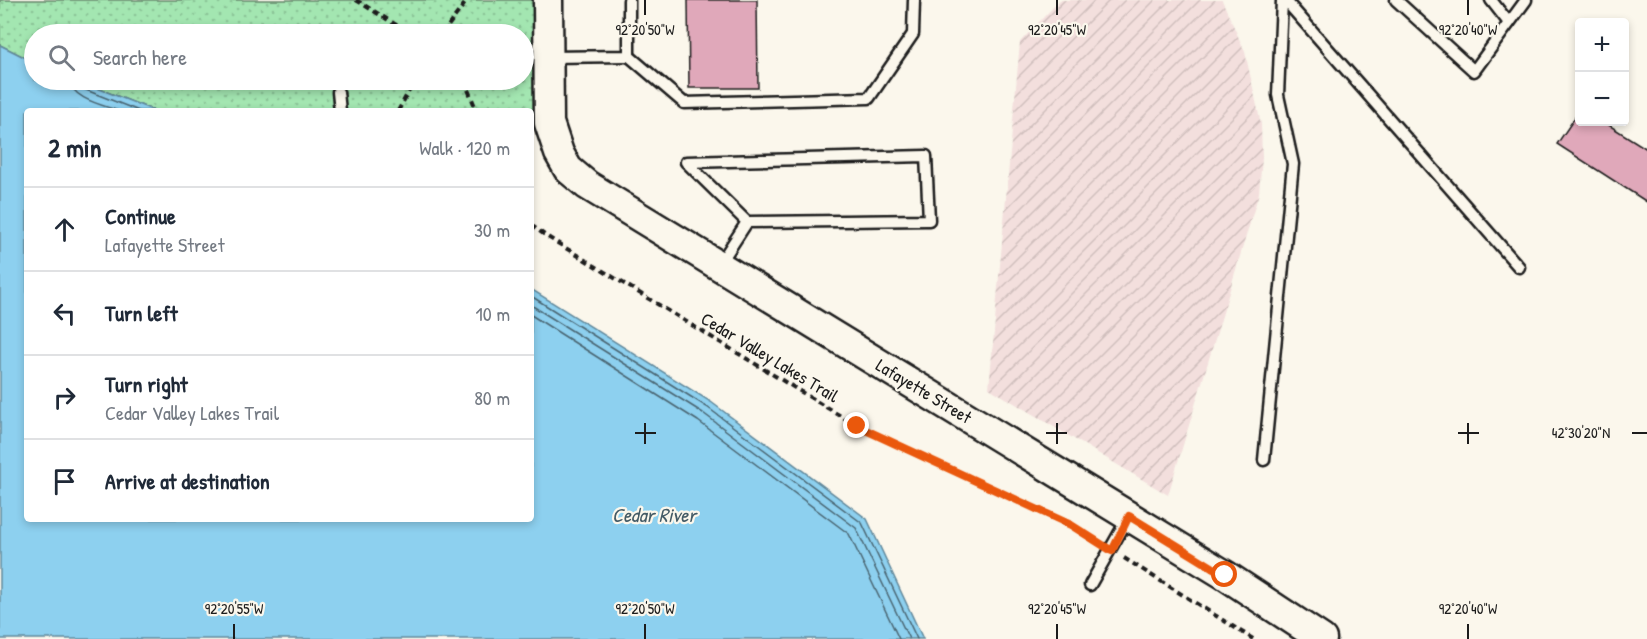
<!DOCTYPE html>
<meta charset="utf-8">
<style>
:root{--surface:#fff;--page:#f2f2f3;--text:#1f2937;--muted:#747a83;--line:#e0e1e3}
body{margin:0;font-family:"Patrick Hand",sans-serif;background:var(--page);color:var(--text)}
.controls{position:absolute;right:18px;top:18px;display:grid;overflow:hidden;border-radius:6px;box-shadow:0 3px 9px #0003}
.controls button{width:54px;height:54px;display:grid;place-items:center;padding:0;border:0;border-bottom:2px solid var(--line);background:var(--surface);color:var(--text);font:30px sans-serif}
.stop{position:absolute;width:18px;height:18px;margin:-14px;border:4px solid #ea580c;border-radius:50%;background:#fff}
.stop.end{background:#ea580c;border-color:#fff;box-shadow:0 2px 6px #0008}
.list{margin:0;padding:0;list-style:none}
h2{display:flex;justify-content:space-between;align-items:center;height:78px;margin:0;padding:0 24px;font-size:26px}
h2 small{font-size:20px;font-weight:400;color:var(--muted)}
.list li{display:grid;grid-template-columns:39px 1fr auto;gap:18px;align-items:center;box-sizing:border-box;height:84px;padding:0 24px;border-top:2px solid var(--line)}
.list b{display:block;font-size:22px;white-space:nowrap}
.list p{margin:0;font-size:20px;white-space:nowrap;color:var(--muted)}
.list em{font-size:20px;font-style:normal;color:var(--muted)}
.icon{flex:none;width:33px;height:33px;fill:none;stroke:currentColor;stroke-width:2;stroke-linecap:round;stroke-linejoin:round}
.map{position:relative;flex:none;width:1647px;height:639px;overflow:hidden}
.search{position:absolute;background:var(--surface);box-shadow:0 3px 9px #0003;left:24px;top:24px;width:510px;height:66px;display:flex;align-items:center;gap:15px;box-sizing:border-box;padding:0 21px;border-radius:33px;color:var(--muted);font-size:22px}
.panel{position:absolute;background:var(--surface);box-shadow:0 3px 9px #0003;left:24px;top:108px;width:510px;height:414px;border-radius:6px}
.map>svg:first-child{display:block}
.industrial{fill:url(#industrial-furrows)}
.park{fill:url(#park-dots);stroke:#608166;stroke-width:1.5}
.water{fill:#8dd0ef;stroke:#60889b;stroke-width:1.5}
.lines{fill:none;stroke-linecap:round;stroke-linejoin:round}
.shore{stroke:#496470;stroke-width:1.5}
.building{fill:#e0a8ba;stroke:#1c1c1c;stroke-width:1.5}
.lane-casing{stroke:#1c1c1c;stroke-width:15}
.secondary-casing{stroke:#1c1c1c;stroke-width:33}
.path{stroke:#1c1c1c;stroke-width:4;stroke-dasharray:6 4.5;stroke-linecap:butt}
.lane{stroke:#fbf7ec;stroke-width:10}
.secondary{stroke:#fbf7ec;stroke-width:28}
.route{stroke:#ea580c;stroke-width:8}
.ticks{fill:none;stroke:#1c1c1c;stroke-width:2}
.labels{text-anchor:middle;dominant-baseline:central;stroke-width:4.5;stroke-linejoin:round;paint-order:stroke}
.street-label{font-size:18px;fill:#1c1c1c;stroke:#fbf7ec}
.water-label{font-size:20px;font-style:italic;fill:#445b66;stroke:#fbf7ec}
.ticks-label{font-size:15px;text-anchor:middle;fill:#1c1c1c;stroke:#fbf7ec;stroke-width:4.5;stroke-linejoin:round;paint-order:stroke}
</style>
<div class="map">
<svg width="1647" height="639" viewBox="0 0 1647 639">
<defs>
<pattern id="industrial-furrows" width="10" height="10" patternUnits="userSpaceOnUse" patternTransform="scale(1.5)"><rect width="10" height="10" fill="#f3dfdd"/><path d="M-1 1l2-2M0 10L10 0M9 11l2-2" fill="none" stroke="#d0bfbd"/></pattern>
<pattern id="park-dots" width="8" height="8" patternUnits="userSpaceOnUse" patternTransform="scale(1.5)"><rect width="8" height="8" fill="#a3e6b1"/><path d="M2 2h.1M6 6h.1" fill="none" stroke="#8cc598" stroke-width="1.8" stroke-linecap="round"/></pattern>
</defs>
<rect width="100%" height="100%" fill="#fbf7ec"/>
<filter id="ink" filterUnits="userSpaceOnUse"><feTurbulence type="fractalNoise" baseFrequency=".0167" numOctaves="2"/><feDisplacementMap in="SourceGraphic" scale="12" xChannelSelector="R" yChannelSelector="G"/><feConvolveMatrix kernelMatrix="1 2 1 2 8 2 1 2 1" color-interpolation-filters="sRGB"/></filter>
<g filter="url(#ink)">
<!-- industrial -->
<path class="industrial" d="M1060 0H1222L1245 52 1261 124 1262 158 1259 193 1168 495 989 388 1020 42Z"/>
<!-- park -->
<path class="park" d="M0 0H533L534 127 531 131V111H155L77 80H524V34H34V62L0 45Z"/>
<!-- water -->
<path class="water" d="M0 45 34 62V80H77L155 111H27V519H531V289L711 402 867 519 923 639H0Z"/>
<g class="lines">
<!-- shore -->
<g class="shore">
<path d="M70 80C71 99 103 105 119 111"/>
<path d="M77 80 78 84 81 88 139 111"/>
<path d="M531 296 707 407 862 523 917 639"/>
<path d="M531 305 703 413 856 528 909 639"/>
<path d="M531 315 698 421 849 534 899 639"/>
</g>
</g>
<!-- building -->
<g class="building">
<path d="M688 0H757L758 88H689Z"/>
<path d="M1580 110V122H1604L1647 149V202L1557 144Z"/>
</g>
<g class="lines">
<!-- lane casing -->
<g class="lane-casing">
<g id="lane">
<path d="M1285 0 1519 267"/>
<path d="M1396 0 1474 71 1526 0"/>
<path d="M1491 0 1509 23"/>
<path d="M629 56 684 103 869 98 913 34 914 0"/>
<path d="M549 57 629 56V0"/>
<path d="M338 92 340 111"/>
<path d="M719 265 747 222 929 220 926 156 686 162 747 222"/>
<path d="M1264 460 1293 164 1278 95 1282 0"/>
<path d="M1090 585 1128 518"/>
</g>
</g>
<!-- secondary casing -->
<g class="secondary-casing">
<path id="secondary" d="M548 0 549 123 559 153 568 169 587 185 1225 575 1322 639"/>
</g>
<!-- path -->
<g class="path">
<path d="M356 0 411 34"/>
<path d="M442 34 466 2"/>
<path d="M464 80 477 111"/>
<path d="M398 111 415 80"/>
<path d="M531 225 546 236 857 426 1071 525 1097 542"/>
<path d="M1124 558 1253 639"/>
</g>
<!-- lane -->
<use href="#lane" class="lane"/>
<!-- secondary -->
<use href="#secondary" class="secondary"/>
</g>
</g>
<g class="lines" filter="url(#ink)">
<!-- route -->
<path class="route" d="M857 426 1071 525 1112 551 1129 516 1225 575"/>
</g>
<!-- ticks -->
<path class="ticks" d="M645 0V15M1057 0V15M1468 0V15M645 423V444M1057 423V444M1468 423V444M635 433H656M1046 433H1067M1458 433H1479M1632 433H1647M234 624V639M645 624V639M1057 624V639M1468 624V639"/>
<g class="labels">
<!-- street labels -->
<g class="street-label">
<text transform="translate(770 357) rotate(31)">Cedar Valley Lakes Trail</text>
<text transform="translate(924 391) rotate(31)">Lafayette Street</text>
</g>
<!-- water labels -->
<g class="water-label">
<text x="654" y="514">Cedar River</text>
</g>
</g>
<g class="ticks-label">
<text x="645" y="35">92°20'50"W</text>
<text x="1057" y="35">92°20'45"W</text>
<text x="1468" y="35">92°20'40"W</text>
<text x="1581" y="438">42°30'20"N</text>
<text x="234" y="614">92°20'55"W</text>
<text x="645" y="614">92°20'50"W</text>
<text x="1057" y="614">92°20'45"W</text>
<text x="1468" y="614">92°20'40"W</text>
</g>
</svg>
<div class="controls">
<button>+</button>
<button>−</button>
</div>
<div class="stop" style="left:1225px;top:575px"></div>
<div class="stop end" style="left:857px;top:426px"></div>
<div class="search"><svg class="icon" aria-label="search" viewBox="0 0 24 24"><circle cx="10" cy="10" r="6"/><path d="M15 15l6 6"/></svg>Search here</div>
<section class="panel">
<h2>2 min<small>Walk · 120 m</small></h2>
<ul class="list">
<li><svg class="icon" aria-label="ahead" viewBox="0 0 24 24"><path d="M12 20V5M6 11l6-6 6 6"/></svg><div><b>Continue</b><p>Lafayette Street</p></div><em>30 m</em></li>
<li><svg class="icon" aria-label="left" viewBox="0 0 24 24"><path d="M17 20v-9H6M10 6l-5 5 5 5"/></svg><div><b>Turn left</b></div><em>10 m</em></li>
<li><svg class="icon" aria-label="right" viewBox="0 0 24 24"><path d="M7 20v-9h11M14 6l5 5-5 5"/></svg><div><b>Turn right</b><p>Cedar Valley Lakes Trail</p></div><em>80 m</em></li>
<li><svg class="icon" aria-label="arrive" viewBox="0 0 24 24"><path d="M6 21V4h12l-3 4 3 4H6"/></svg><div><b>Arrive at destination</b></div></li>
</ul>
</section>
</div>
